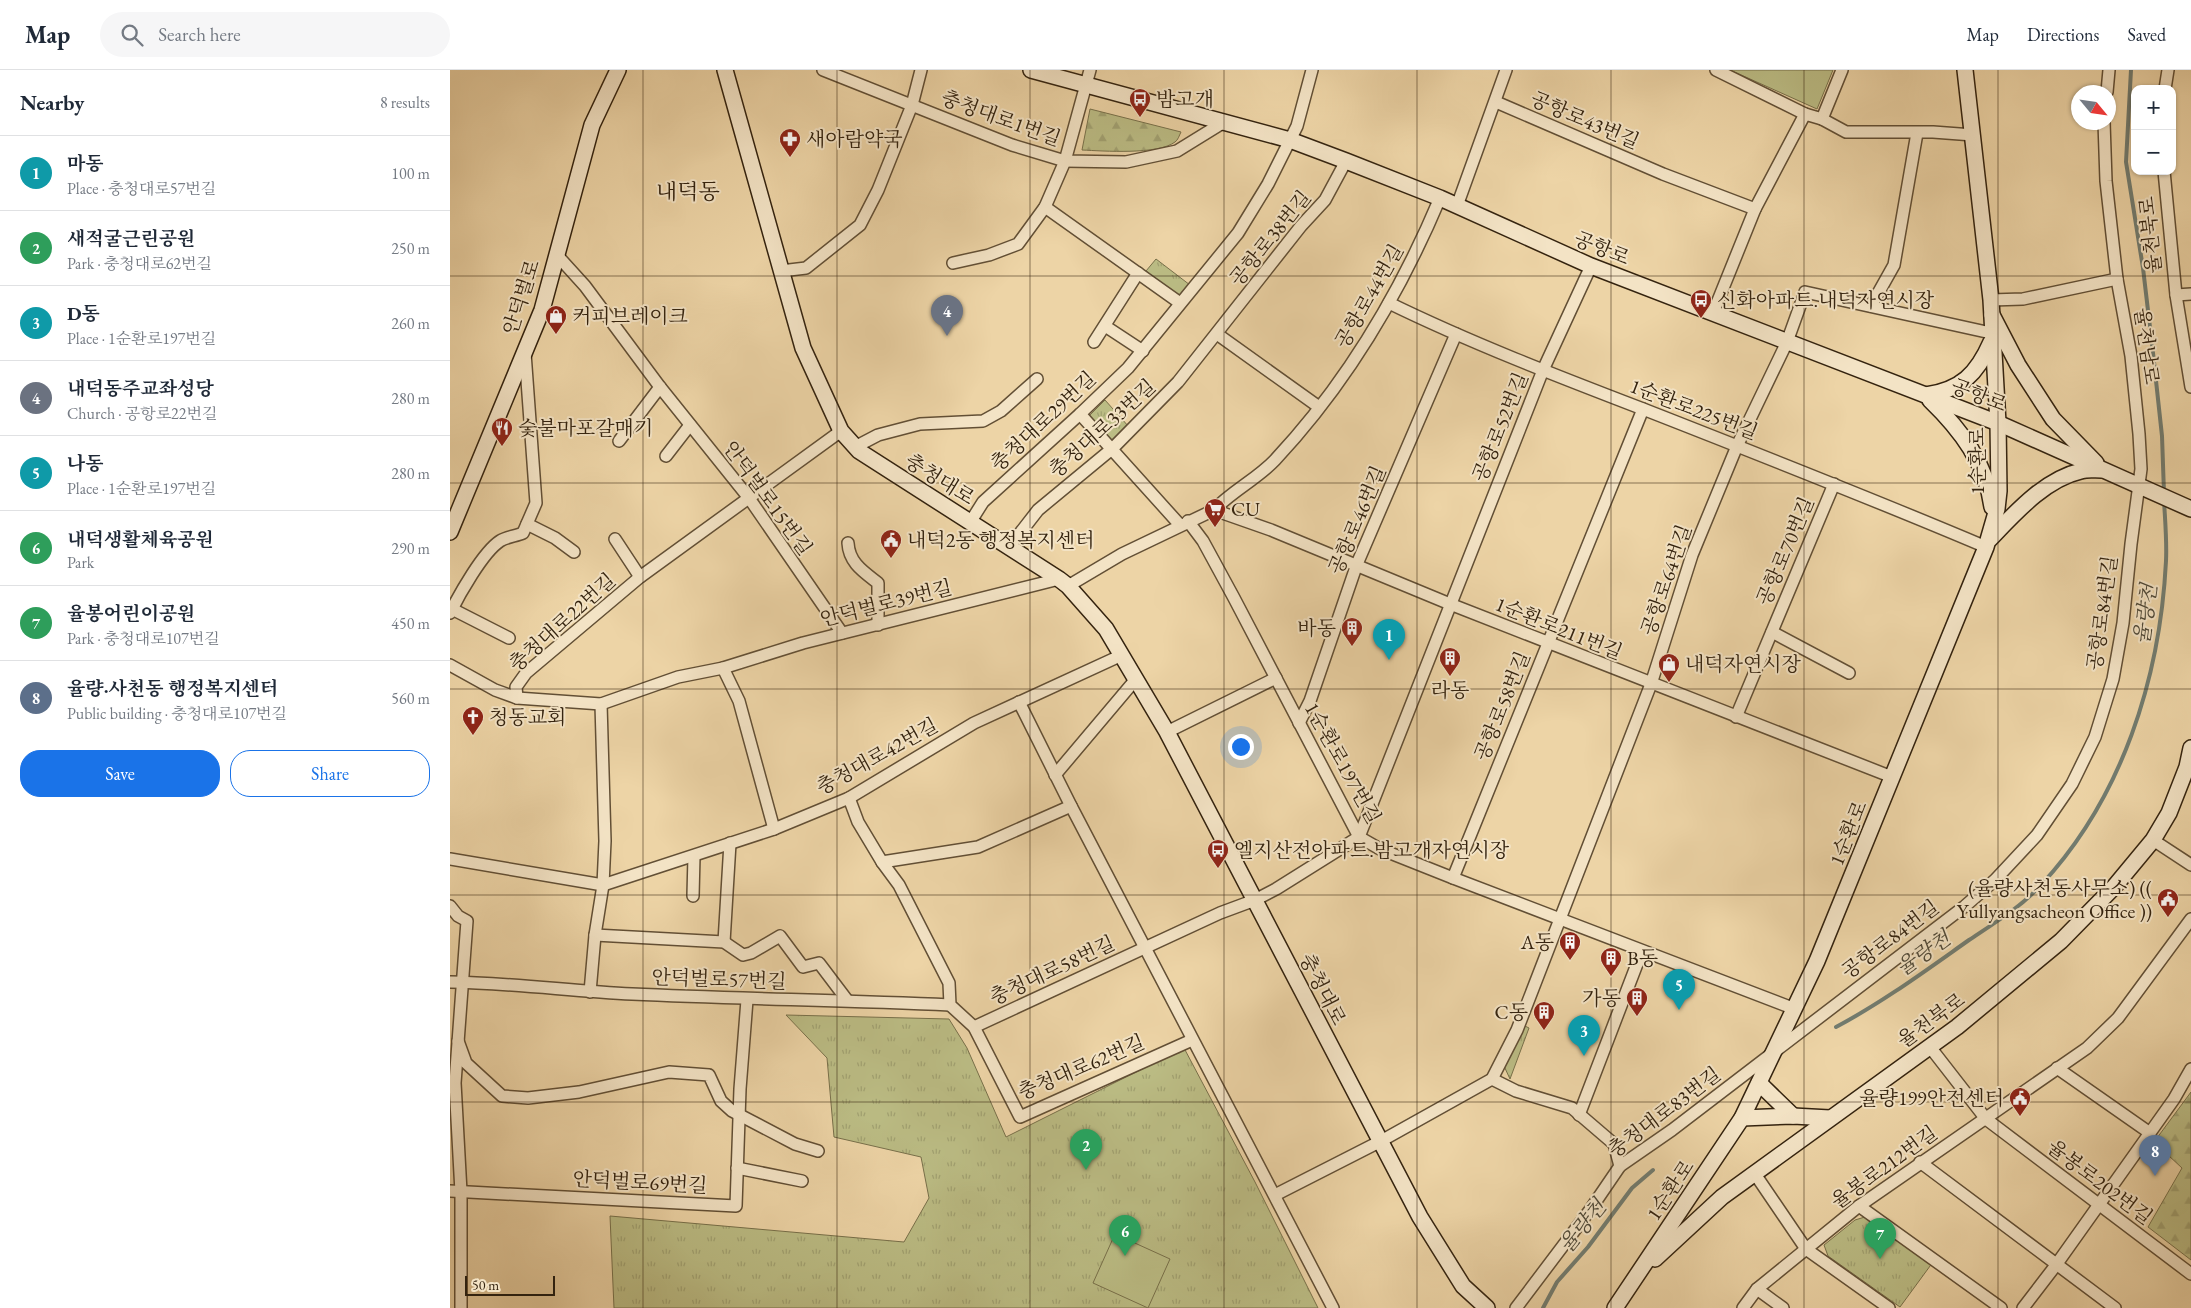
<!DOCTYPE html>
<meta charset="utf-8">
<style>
:root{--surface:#fff;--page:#f6f6f7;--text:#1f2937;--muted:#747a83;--line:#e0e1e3;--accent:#1a73e8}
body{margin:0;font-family:"EB Garamond","Noto Serif KR",serif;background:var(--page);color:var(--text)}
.controls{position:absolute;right:15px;top:15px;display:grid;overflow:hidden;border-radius:10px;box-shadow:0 1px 4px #0004}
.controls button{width:45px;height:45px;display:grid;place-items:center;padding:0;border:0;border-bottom:1px solid var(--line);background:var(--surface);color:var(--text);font:25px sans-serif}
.compass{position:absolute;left:1621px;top:15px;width:45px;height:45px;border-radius:50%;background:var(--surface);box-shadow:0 1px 4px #0004;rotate:119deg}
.scale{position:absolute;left:15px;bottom:12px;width:90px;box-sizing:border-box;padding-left:5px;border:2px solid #34230f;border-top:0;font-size:14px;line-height:18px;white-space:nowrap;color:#34230f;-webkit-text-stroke:4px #f3e3c5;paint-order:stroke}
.you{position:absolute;left:790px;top:676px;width:18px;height:18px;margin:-12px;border:4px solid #fff;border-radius:50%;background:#1a73e8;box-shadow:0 0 0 8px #1a73e833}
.badge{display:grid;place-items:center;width:32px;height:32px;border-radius:50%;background:var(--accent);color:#fff;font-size:16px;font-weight:700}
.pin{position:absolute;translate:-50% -41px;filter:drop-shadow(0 1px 2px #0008)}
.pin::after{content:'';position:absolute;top:26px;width:18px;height:15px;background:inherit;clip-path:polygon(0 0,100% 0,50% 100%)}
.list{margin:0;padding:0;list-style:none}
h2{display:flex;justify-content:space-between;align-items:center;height:65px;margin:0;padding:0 20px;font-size:21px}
h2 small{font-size:16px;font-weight:400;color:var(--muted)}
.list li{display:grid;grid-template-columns:32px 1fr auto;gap:15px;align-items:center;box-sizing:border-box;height:75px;padding:0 20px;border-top:1px solid var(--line)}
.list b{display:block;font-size:19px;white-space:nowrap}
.list p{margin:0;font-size:16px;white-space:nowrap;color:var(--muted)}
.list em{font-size:16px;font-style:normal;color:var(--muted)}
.actions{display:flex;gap:10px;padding:15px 20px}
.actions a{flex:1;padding:11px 0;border:1px solid var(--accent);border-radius:20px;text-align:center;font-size:18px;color:var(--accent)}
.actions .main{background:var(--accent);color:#fff}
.icon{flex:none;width:28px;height:28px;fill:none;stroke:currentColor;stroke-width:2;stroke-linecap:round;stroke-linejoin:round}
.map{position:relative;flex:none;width:1741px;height:1238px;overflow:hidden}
header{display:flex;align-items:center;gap:30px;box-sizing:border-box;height:70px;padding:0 25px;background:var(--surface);border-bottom:1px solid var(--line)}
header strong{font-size:24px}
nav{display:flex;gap:28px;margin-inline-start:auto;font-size:18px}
.search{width:350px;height:45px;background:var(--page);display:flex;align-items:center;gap:12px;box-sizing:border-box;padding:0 18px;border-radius:28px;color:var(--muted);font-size:19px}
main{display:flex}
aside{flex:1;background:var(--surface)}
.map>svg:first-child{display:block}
.grass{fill:url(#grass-tufts);stroke:#78704a}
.forest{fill:url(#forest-firs);stroke:#78704a}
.pitch{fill:#bbbc84;stroke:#78704a}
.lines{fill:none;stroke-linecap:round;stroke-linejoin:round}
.stream{stroke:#727c70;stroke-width:4}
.street-casing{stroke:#624f35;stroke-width:14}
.secondary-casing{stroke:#34230f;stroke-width:18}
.street{stroke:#f3e3c5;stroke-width:11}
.secondary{stroke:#f3e3c5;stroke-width:15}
.grid{fill:none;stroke:#34230f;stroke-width:1;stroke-opacity:0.55}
.labels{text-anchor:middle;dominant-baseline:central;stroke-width:4;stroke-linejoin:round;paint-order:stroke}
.poi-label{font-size:20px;fill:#34230f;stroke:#f3e3c5;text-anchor:start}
.street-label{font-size:20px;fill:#34230f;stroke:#f3e3c5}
.water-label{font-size:21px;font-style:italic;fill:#4e4837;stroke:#f3e3c5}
.quarter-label{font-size:22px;fill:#34230f;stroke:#f3e3c5}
</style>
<header>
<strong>Map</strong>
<div class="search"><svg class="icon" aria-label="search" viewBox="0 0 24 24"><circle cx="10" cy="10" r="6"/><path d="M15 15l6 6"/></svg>Search here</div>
<nav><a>Map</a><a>Directions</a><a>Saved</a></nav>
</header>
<main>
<aside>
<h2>Nearby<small>8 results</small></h2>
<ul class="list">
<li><span class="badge" style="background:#0f9aa8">1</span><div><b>마동</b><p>Place · 충청대로57번길</p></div><em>100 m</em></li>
<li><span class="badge" style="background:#2e9e5b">2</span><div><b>새적굴근린공원</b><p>Park · 충청대로62번길</p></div><em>250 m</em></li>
<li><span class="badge" style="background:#0f9aa8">3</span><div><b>D동</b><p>Place · 1순환로197번길</p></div><em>260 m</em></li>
<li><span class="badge" style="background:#6b7280">4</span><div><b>내덕동주교좌성당</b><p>Church · 공항로22번길</p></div><em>280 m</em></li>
<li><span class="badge" style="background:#0f9aa8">5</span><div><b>나동</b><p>Place · 1순환로197번길</p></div><em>280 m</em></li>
<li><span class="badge" style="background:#2e9e5b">6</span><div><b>내덕생활체육공원</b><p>Park</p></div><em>290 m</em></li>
<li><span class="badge" style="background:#2e9e5b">7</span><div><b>율봉어린이공원</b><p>Park · 충청대로107번길</p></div><em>450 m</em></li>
<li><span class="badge" style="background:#5c6f8a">8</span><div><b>율량·사천동 행정복지센터</b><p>Public building · 충청대로107번길</p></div><em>560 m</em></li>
</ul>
<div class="actions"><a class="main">Save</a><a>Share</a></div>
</aside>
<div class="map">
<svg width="1741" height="1238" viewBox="0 0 1741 1238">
<defs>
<pattern id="grass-tufts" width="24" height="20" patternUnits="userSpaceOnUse" patternTransform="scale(1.25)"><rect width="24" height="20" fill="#bbbc84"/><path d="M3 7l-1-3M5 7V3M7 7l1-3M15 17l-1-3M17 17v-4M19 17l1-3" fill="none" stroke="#a1a171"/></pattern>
<pattern id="forest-firs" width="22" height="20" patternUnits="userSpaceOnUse" patternTransform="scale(1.25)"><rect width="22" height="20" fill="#bbbc84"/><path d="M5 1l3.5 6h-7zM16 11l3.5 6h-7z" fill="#a1a171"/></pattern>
</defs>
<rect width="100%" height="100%" fill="#edd4a6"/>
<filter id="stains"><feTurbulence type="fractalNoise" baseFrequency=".004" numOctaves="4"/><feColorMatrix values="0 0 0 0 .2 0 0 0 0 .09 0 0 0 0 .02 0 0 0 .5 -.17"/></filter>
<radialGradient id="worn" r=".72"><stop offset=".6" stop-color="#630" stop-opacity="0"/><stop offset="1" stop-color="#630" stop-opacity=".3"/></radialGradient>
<!-- grass -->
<g class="grass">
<path d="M706 189 740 215 730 228 696 201Z"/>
<path d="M655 330 679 357 663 374 639 346Z"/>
<path d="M336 945 499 949 517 978 556 1067 734 978 805 1112 868 1238H164L160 1146 454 1172 479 1128 471 1087 384 1067 377 988Z"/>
<path d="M1071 954 1079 958 1060 1009 1054 996Z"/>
<path d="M1418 1146 1483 1192 1450 1237 1378 1186 1374 1175 1405 1150Z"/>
</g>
<!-- forest -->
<g class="forest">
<path d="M640 39 731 62C729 66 728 70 725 72 708 85 653 81 632 80Z"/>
<path d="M1741 1022V1190L1698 1157 1732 1098 1704 1072Z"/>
</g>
<!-- pitch -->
<g class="pitch">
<path d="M1280 0H1383L1367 39Z"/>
<path d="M665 1164 720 1189 698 1238 643 1213Z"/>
</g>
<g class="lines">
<!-- stream -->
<g class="stream">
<path d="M1681 0 1676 92 1693 198 1703 283 1712 366 1714 423"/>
<path d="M1386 957C1433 932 1475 901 1519 870 1543 854 1571 837 1591 815 1672 728 1710 609 1716 491 1717 471 1715 450 1714 430"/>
<path d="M1093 1238 1107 1212 1138 1177 1182 1118 1203 1100"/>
</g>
<!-- street casing -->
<g class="street-casing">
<g id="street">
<path d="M373 0 562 75 615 91 676 92 727 81 774 52"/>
<path d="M1266 0 1355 44"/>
<path d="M1715 19 1718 0"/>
<path d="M1657 22 1659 0"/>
<path d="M1046 32 1213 104 1305 139"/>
<path d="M1372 49 1396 62H1483L1523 65"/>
<path d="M1714 101 1726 225 1741 317"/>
<path d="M1007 136 1056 0"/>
<path d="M595 137 730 233"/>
<path d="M106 184 135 216 210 317 299 428 392 563"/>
<path d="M503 193 539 185 568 174 595 137 615 91 640 0"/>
<path d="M331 201 356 198 410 155 428 120 462 35 471 0"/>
<path d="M1726 225 1741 224"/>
<path d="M1541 230 1573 229 1667 209"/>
<path d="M939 233C1021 273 1107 306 1193 339 1308 384 1423 429 1536 477"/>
<path d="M1421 236 1444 195 1467 63"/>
<path d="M1263 243 1305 139 1355 44 1372 49 1392 0"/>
<path d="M655 256 693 281"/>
<path d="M767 264 869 337"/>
<path d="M644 272 688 203"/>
<path d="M630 344 730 455"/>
<path d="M169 371 210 317"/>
<path d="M405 377 428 365 470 354 533 351 551 341 587 309"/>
<path d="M216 386 240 355"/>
<path d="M764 440 821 460 1000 534 1442 707"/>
<path d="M521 451 533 432 630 344 678 298 788 163 818 114 847 56 862 0"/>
<path d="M738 451 753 471 784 528 909 767 930 779 1003 808 1345 939"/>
<path d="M77 454 105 468 124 482"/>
<path d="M165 469 190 507"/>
<path d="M398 473C399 493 414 502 428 513V555"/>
<path d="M560 476 588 440 663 378 728 312 851 156 875 130 896 91"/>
<path d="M618 516 672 484 764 440C782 421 807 409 825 390 896 314 950 223 990 128"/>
<path d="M2 539 59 568"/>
<path d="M0 543C9 525 33 482 50 471 56 467 66 466 73 463L86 433 75 283"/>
<path d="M1322 562 1399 603"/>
<path d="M0 595 45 620 67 628 151 634 228 607 273 598 353 573 609 509"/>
<path d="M273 598 289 631 324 759"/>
<path d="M67 628 66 617 76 603 190 507 391 361"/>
<path d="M569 632 621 736 883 1238"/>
<path d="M1286 647 1384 414"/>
<path d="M849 653 860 631 907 494 1006 264"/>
<path d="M717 662 826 608"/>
<path d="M605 705 686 609"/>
<path d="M399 728 408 752 432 792 449 815 499 913 500 935 524 957 570 1047 742 970"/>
<path d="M1703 770 1741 795"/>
<path d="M0 789 153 815 324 759 399 728 524 653 672 585"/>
<path d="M432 792 528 777 621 736"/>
<path d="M1003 808 1193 339"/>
<path d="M243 826 244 786"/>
<path d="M0 836 8 846 17 851 5 1013 11 1122V1238"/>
<path d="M145 865 274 872 293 885 301 883 330 866 353 897 369 893 397 930"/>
<path d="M274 872 280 773"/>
<path d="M0 912C61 913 121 921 182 924 288 929 394 930 500 935"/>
<path d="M140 922 145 865 153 815 155 771 151 634"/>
<path d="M524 957 770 843 805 830 826 819 909 767 1093 300 1141 196"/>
<path d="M8 971 16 993 52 1026 78 1028 129 1022 219 1002 259 1005 271 1031 282 1041 345 1074 368 1081"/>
<path d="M1480 977 1536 1049 1741 1204"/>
<path d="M1607 998 1700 1063"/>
<path d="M1042 1009 1066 1021 1122 1038 1164 1074 1170 1096"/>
<path d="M1129 1045 1192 881"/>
<path d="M1470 1092 1665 1238"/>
<path d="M287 1098 352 1111"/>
<path d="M1305 1104 1356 1179 1439 1238"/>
<path d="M0 1121 286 1136 290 1019 297 930"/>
<path d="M825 1125 931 1071 1042 1009 1067 960 1201 614 1242 485 1287 376 1337 272 1355 222 1541 263"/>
<path d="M1409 1136 1551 1238"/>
<path d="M1307 1219 1333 1238"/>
<path d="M1066 1238 1140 1140 1170 1096 1222 1060 1515 836 1545 810 1587 765 1622 714 1645 667 1663 609 1673 553 1681 474 1691 399 1689 364 1681 286 1667 209 1656 111 1654 52"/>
<path d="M1293 1238 1307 1219 1409 1136 1637 978 1668 948 1741 849"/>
<path d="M1573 1238 1606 1195 1724 1029 1741 999"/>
</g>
</g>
<!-- secondary casing -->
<g class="secondary-casing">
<g id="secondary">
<path d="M275 0 353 278 391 361 409 381 609 509 618 516 656 559 717 662 970 1147 1013 1216 1037 1238"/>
<path d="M581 0 840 70 896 91 990 128 1141 196 1548 353 1741 439"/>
<path d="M1542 245 1568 295 1603 349 1646 393"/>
<path d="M1476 325C1511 320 1527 304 1541 272"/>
<path d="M1480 330C1511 360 1536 393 1542 437"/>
<path d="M0 462 92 240 142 55 168 0"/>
<path d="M1540 469C1565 443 1595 409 1631 401 1637 399 1644 400 1651 400"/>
<path d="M1309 1013 1343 1046"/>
<path d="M1292 1048 1343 1046 1380 1048"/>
<path d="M1205 1189 1272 1127 1507 957 1611 871 1664 817 1703 770 1719 743 1737 697 1741 678"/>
<path d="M1165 1238 1292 1048 1367 891 1536 477 1547 439 1549 421 1548 353 1541 230 1515 0"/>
</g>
</g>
<!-- street -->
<use href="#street" class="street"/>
<!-- secondary -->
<use href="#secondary" class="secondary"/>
</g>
<!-- grid -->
<path class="grid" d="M193 0V1238M387 0V1238M580 0V1238M774 0V1238M967 0V1238M1161 0V1238M1354 0V1238M1548 0V1238M0 206H1741M0 413H1741M0 619H1741M0 825H1741M0 1032H1741"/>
<!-- icons -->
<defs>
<g id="bus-pin" transform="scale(1.125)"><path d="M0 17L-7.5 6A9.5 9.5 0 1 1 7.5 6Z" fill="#8f2418" stroke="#f3e3c5"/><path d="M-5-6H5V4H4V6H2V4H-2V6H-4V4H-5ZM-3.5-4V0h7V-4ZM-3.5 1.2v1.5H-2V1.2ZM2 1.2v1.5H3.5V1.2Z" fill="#fff"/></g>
<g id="pharmacy-pin" transform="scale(1.125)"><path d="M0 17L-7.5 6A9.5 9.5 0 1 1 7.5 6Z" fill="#8f2418" stroke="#f3e3c5"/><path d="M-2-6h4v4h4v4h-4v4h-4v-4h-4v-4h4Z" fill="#fff"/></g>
<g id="shop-pin" transform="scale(1.125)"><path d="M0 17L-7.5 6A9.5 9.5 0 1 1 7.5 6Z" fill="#8f2418" stroke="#f3e3c5"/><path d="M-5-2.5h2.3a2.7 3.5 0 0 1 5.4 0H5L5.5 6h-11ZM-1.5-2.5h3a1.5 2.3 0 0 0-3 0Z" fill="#fff"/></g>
<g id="restaurant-pin" transform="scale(1.125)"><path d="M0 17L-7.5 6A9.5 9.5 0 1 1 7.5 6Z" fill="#8f2418" stroke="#f3e3c5"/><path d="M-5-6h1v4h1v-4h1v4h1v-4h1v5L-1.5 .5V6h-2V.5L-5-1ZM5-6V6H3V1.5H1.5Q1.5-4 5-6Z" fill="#fff"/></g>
<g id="supermarket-pin" transform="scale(1.125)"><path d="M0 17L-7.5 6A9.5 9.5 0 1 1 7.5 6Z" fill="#8f2418" stroke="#f3e3c5"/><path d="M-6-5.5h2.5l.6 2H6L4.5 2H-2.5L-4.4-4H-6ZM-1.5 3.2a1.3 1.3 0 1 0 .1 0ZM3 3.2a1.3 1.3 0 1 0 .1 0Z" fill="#fff"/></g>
<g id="civic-pin" transform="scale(1.125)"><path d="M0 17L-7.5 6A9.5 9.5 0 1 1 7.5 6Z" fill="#8f2418" stroke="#f3e3c5"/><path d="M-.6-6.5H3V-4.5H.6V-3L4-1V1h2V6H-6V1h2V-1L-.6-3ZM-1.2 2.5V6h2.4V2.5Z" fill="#fff"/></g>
<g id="building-pin" transform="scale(1.125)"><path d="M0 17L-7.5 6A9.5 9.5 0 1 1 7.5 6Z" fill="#8f2418" stroke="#f3e3c5"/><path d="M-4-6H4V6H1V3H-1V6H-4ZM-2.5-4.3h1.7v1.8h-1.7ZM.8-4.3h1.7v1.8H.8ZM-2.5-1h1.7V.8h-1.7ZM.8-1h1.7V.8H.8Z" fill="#fff"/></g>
<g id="church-pin" transform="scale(1.125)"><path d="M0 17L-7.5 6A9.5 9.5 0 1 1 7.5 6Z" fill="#8f2418" stroke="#f3e3c5"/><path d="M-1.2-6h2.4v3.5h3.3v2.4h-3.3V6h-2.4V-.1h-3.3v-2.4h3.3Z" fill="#fff"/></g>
</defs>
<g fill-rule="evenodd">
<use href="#bus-pin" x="690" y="29"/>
<use href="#pharmacy-pin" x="340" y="69"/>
<use href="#bus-pin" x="1251" y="230"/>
<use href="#shop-pin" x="106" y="246"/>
<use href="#restaurant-pin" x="52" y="358"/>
<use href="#supermarket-pin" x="765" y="439"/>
<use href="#civic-pin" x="441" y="470"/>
<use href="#building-pin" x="902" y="558"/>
<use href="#building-pin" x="1000" y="588"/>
<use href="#shop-pin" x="1219" y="594"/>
<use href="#church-pin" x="23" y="647"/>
<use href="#bus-pin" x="768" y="780"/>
<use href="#civic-pin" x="1718" y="829"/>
<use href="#building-pin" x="1120" y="872"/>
<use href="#building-pin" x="1161" y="888"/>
<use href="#building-pin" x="1187" y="928"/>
<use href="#building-pin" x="1094" y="942"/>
<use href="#civic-pin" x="1570" y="1028"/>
</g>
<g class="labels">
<!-- poi labels -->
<g class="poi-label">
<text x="706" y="29">밤고개</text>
<text x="356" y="69">새아람약국</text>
<text x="1267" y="230">신화아파트.내덕자연시장</text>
<text x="122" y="246">커피브레이크</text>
<text x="68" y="358">숯불마포갈매기</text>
<text x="781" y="439">CU</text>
<text x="457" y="470">내덕2동 행정복지센터</text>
<text x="886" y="558" text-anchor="end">바동</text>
<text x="1235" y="594">내덕자연시장</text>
<text x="1000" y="620" text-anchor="middle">라동</text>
<text x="39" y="647">청동교회</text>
<text x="784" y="780">엘지산전아파트.밤고개자연시장</text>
<text x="1702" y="818" text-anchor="end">(율량사천동사무소) ((<tspan x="1702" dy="23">Yullyangsacheon Office ))</tspan></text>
<text x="1104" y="872" text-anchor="end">A동</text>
<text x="1177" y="888">B동</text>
<text x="1171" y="928" text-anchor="end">가동</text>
<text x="1078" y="942" text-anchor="end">C동</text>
<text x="1554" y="1028" text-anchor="end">율량199안전센터</text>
</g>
<!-- street labels -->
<g class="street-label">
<text transform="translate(551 48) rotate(20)">충청대로1번길</text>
<text transform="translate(1135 50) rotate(23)">공항로43번길</text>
<text transform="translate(1700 165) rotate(-96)">율천북로</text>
<text transform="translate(820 168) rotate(-51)">공항로38번길</text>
<text transform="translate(1152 178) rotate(22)">공항로</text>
<text transform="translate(919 226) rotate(-60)">공항로44번길</text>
<text transform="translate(71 227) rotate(-72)">안덕벌로</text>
<text transform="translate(1697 276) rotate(82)">율천남로</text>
<text transform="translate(1529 325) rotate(21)">공항로</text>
<text transform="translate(1244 339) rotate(21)">1순환로225번길</text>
<text transform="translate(593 351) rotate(-43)">충청대로29번길</text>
<text transform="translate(1050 357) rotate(-68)">공항로52번길</text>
<text transform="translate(652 358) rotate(-42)">충청대로33번길</text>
<text transform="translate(1527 391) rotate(-90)">1순환로</text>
<text transform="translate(490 409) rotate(32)">충청대로</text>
<text transform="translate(318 428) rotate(54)">안덕벌로15번길</text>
<text transform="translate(907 450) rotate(-67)">공항로46번길</text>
<text transform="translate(1335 481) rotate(-67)">공항로70번길</text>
<text transform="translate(1216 510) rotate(-71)">공항로64번길</text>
<text transform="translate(436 533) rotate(-14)">안덕벌로39번길</text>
<text transform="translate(1652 543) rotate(-82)">공항로84번길</text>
<text transform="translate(112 552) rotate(-42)">충청대로22번길</text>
<text transform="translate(1109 558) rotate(22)">1순환로211번길</text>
<text transform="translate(1052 636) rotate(-68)">공항로58번길</text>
<text transform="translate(427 686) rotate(-29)">충청대로42번길</text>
<text transform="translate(893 693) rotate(61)">1순환로197번길</text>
<text transform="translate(1398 763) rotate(-68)">1순환로</text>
<text transform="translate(1440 869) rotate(-37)">공항로84번길</text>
<text transform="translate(602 900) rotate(-25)">충청대로58번길</text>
<text transform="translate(269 909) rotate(2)">안덕벌로57번길</text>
<text transform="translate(873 919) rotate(63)">충청대로</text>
<text transform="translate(1481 950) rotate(-36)">율천북로</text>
<text transform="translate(631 997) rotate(-23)">충청대로62번길</text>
<text transform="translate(1214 1042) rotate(-37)">충청대로83번길</text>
<text transform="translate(1434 1097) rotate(-36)">율봉로212번길</text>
<text transform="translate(190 1112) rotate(3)">안덕벌로69번길</text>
<text transform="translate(1650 1112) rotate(37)">율봉로202번길</text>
<text transform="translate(1220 1120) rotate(-56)">1순환로</text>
</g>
<!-- water labels -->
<g class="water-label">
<text transform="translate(1695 544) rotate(-82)">율량천</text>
<text transform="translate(1473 883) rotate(-35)">율량천</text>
<text transform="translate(1132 1156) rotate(-51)">율량천</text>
</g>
<!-- quarter labels -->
<g class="quarter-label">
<text x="238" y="121">내덕동</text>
</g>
</g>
<rect width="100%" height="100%" filter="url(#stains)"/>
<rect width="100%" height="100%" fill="url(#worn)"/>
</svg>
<div class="controls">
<button>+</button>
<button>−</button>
</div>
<svg class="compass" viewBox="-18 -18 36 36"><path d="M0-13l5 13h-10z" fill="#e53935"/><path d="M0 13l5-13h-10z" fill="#747a83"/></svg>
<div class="scale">50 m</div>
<div class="you"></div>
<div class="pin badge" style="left:939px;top:590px;background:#0f9aa8">1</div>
<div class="pin badge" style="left:636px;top:1100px;background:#2e9e5b">2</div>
<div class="pin badge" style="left:1134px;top:986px;background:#0f9aa8">3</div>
<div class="pin badge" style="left:497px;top:266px;background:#6b7280">4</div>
<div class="pin badge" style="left:1229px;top:940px;background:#0f9aa8">5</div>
<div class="pin badge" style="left:675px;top:1186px;background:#2e9e5b">6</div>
<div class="pin badge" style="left:1430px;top:1189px;background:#2e9e5b">7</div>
<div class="pin badge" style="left:1705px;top:1106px;background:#5c6f8a">8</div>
</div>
</main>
